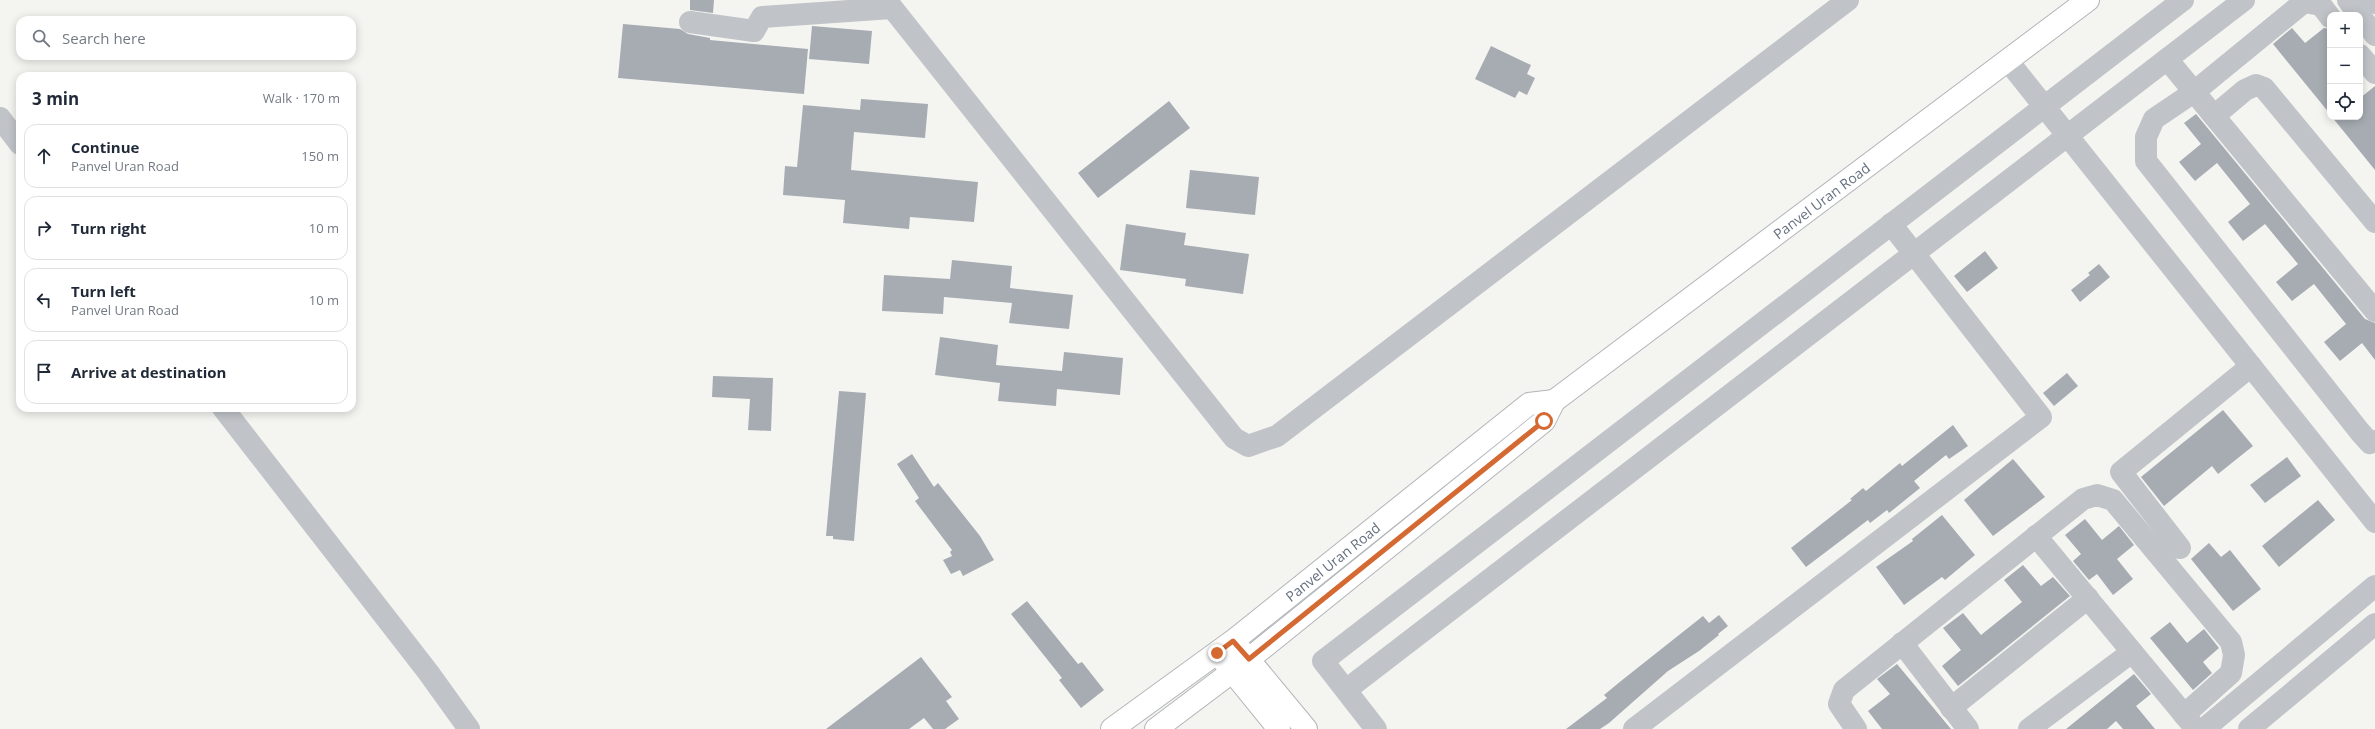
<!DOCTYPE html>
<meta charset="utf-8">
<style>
:root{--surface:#fff;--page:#f2f2f3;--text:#1f2937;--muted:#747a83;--line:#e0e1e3}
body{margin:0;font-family:"Open Sans",sans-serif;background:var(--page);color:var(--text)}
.controls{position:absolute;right:12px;top:12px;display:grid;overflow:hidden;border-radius:8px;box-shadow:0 2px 10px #0003}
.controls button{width:36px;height:36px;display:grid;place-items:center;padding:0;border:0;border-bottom:1px solid var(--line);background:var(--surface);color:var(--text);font:20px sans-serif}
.stop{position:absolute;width:12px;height:12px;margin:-9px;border:3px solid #d46a32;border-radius:50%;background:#fff}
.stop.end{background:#d46a32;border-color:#fff;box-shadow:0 1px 4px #0008}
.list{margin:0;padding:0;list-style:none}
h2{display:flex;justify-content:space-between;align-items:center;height:52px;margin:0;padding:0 16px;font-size:17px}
h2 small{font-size:13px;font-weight:400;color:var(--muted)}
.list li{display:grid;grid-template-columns:26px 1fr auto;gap:12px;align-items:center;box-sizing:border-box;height:64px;margin:0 8px 8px;padding:0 8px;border:1px solid var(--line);border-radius:12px}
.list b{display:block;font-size:15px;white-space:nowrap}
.list p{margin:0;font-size:13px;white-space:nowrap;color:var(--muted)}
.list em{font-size:13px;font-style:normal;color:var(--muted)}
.icon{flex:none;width:22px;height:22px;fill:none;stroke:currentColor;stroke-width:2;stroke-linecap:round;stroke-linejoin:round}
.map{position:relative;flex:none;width:2375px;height:729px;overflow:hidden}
.search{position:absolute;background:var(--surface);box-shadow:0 2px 10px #0003;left:16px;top:16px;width:340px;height:44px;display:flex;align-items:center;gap:10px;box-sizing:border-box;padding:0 14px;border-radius:12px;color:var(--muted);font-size:15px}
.panel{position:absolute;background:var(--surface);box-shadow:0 2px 10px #0003;left:16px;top:72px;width:340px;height:340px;border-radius:12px}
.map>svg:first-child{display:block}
.building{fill:#a7acb3}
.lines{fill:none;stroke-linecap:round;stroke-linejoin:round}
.major-casing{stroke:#b2b5b9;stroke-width:24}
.minor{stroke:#c0c3c7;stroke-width:22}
.major{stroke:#fff;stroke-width:22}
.route{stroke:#d46a32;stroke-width:5}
.labels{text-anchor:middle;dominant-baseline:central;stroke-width:4;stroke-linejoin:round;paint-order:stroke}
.street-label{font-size:14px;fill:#667180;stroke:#fff}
</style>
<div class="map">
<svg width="2375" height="729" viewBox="0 0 2375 729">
<rect width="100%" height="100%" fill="#f4f5f1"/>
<!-- building -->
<g class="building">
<path d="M690 0H714L713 13 690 10Z"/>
<path d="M623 24 680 29 688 34 710 38V40L808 49 804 94 618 78Z"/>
<path d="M812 26 872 31 869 64 809 59Z"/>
<path d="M2292 28 2305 43 2324 28 2330 29V114L2273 44Z"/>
<path d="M1491 46 1531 65 1527 74 1535 78 1527 95 1519 91 1515 98 1475 79Z"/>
<path d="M2375 86V170L2332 117H2360V98Z"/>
<path d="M861 99 928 104 925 138 854 132 851 170 978 182 974 222 910 217 909 229 843 223 845 200 783 195 785 166 797 167 803 105 860 110Z"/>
<path d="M1169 101 1190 128 1098 198 1078 173Z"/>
<path d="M2196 114 2365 319 2375 323V360L2362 343 2340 361 2324 342 2346 324 2314 284 2292 301 2276 282 2298 264 2265 224 2243 241 2228 222 2250 204 2217 163 2195 181 2179 162 2201 144 2184 123Z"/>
<path d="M1190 170 1259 177 1255 215 1186 208Z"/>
<path d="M1126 224 1186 233 1184 245 1249 254 1243 294 1185 286 1186 279 1120 270Z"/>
<path d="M1985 251 1998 268 1967 292 1954 276Z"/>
<path d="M952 260 1012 266 1010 288 1073 295 1069 329 1009 323 1012 303 944 297 943 314 882 311 884 275 950 279Z"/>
<path d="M2099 264 2110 277 2080 302 2071 290 2090 275 2088 273Z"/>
<path d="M940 337 998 345 996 365 1062 371 1064 352 1123 358 1120 395 1057 389 1056 406 998 401 1000 383 935 375Z"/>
<path d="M2067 373 2078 386 2054 406 2043 393Z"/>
<path d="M713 376 773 378 771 431 748 430 750 399 712 397Z"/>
<path d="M839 391 866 393 854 541 833 539V536H826Z"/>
<path d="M2223 410 2253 446 2218 474 2212 466 2164 506 2141 477Z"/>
<path d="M1953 425 1968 446 1949 459 1946 455 1914 481 1920 488 1889 513 1887 510 1870 523 1868 520 1806 567 1791 548 1852 500 1850 499 1863 488 1866 491 1900 463 1902 466Z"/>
<path d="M912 454 934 487 938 483 980 536 994 560 963 576 960 570 951 574 943 560 952 556 950 552 952 550 915 501 919 498 897 464Z"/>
<path d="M2287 457 2301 476 2265 503 2250 485Z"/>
<path d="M2013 459 2045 497 1993 536 1964 500Z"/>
<path d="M2318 500 2335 520 2279 567 2262 546Z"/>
<path d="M1942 515 1975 555 1945 580 1942 577 1904 605 1876 567 1913 541 1912 539Z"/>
<path d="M2085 519 2102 540 2119 526 2134 545 2117 559 2133 579 2113 595 2097 574 2089 580 2073 561 2081 554 2065 535Z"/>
<path d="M2209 543 2221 557 2230 550 2261 589 2233 611 2191 559Z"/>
<path d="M2023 565 2041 586 2053 577 2070 596 1958 686 1942 666 1961 650 1943 628 1963 613 1981 635 2022 602 2004 580Z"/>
<path d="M1027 601 1078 664 1082 662 1104 690 1081 708 1059 680 1062 678 1011 614Z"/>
<path d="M1719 615 1728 626 1718 634 1719 635 1699 651 1668 671 1609 723 1600 729H1566L1607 698 1604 695 1621 681 1703 616 1709 623Z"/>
<path d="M2170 622 2187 643 2204 629 2219 648 2203 662 2212 673 2193 690 2150 638Z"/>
<path d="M921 657 952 697 946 701 959 719 945 729H933L924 718 909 729H826Z"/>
<path d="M1897 664 1941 717 1951 729H1882L1868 711 1890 694 1877 679Z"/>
<path d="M2134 674 2151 694 2136 706 2155 729H2123L2116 721 2107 729H2066Z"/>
</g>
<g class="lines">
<!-- major casing -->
<g class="major-casing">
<g id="major">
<path d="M1239 648 1306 729"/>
<path d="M1223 660 1279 729"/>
<path id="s1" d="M1112 729 1233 641 1529 404 1554 401"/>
<path id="s2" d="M1156 729 1249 659 1544 421 1554 401 2088 0"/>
</g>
</g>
<!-- minor -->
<g class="minor">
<path d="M886 0 1234 438 1248 446 1277 436 1848 0"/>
<path d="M2348 0 2359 15"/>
<path d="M2373 0 2375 3"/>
<path d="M2360 16 2375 35"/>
<path d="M2330 17 2321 5 2304 2 2194 92 2154 119 2146 137V161L2360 432 2370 443 2375 441"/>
<path d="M690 22 754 31 762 17 892 8"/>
<path d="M2360 55 2375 73"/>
<path d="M2167 59 2375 311"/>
<path d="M2008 61 2375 522"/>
<path d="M2214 116 2245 90 2256 85 2264 88 2375 222"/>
<path d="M0 118 20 144"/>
<path d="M223 408 428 672 469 729"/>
<path d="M2036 536 2196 729"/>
<path d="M2180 548 2121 472 2251 366"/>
<path d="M1902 643 1968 729"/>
<path d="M1346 690 2244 0"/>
<path d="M1951 708 2088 598"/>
<path d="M1376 729 1323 661 2183 0"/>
<path d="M1634 729 2041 417 1891 224"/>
<path d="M1856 729 1839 704 1844 690 2083 499 2097 495 2113 500 2231 642 2234 655 2231 673 2184 715"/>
<path d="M2029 729 2132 652"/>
<path d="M2204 729 2375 586"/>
<path d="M2249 729 2375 624"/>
</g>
<!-- major -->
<use href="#major" class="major"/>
</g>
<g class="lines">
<!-- route -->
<path class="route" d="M1217 653 1233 641 1249 659 1544 421"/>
</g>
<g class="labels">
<!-- street labels -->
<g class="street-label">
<text stroke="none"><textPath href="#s2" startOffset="852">Panvel Uran Road</textPath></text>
<text stroke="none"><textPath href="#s1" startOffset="277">Panvel Uran Road</textPath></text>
</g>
</g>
</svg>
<div class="controls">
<button>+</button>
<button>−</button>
<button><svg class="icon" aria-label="locate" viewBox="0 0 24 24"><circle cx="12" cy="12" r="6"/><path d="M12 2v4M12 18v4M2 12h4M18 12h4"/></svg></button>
</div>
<div class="stop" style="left:1544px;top:421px"></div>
<div class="stop end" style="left:1217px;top:653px"></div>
<div class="search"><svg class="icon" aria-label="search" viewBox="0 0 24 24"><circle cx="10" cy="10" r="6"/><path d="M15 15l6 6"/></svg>Search here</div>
<section class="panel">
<h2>3 min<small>Walk · 170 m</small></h2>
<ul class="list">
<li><svg class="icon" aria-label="ahead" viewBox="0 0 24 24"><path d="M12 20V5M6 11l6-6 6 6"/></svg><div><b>Continue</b><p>Panvel Uran Road</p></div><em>150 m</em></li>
<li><svg class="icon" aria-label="right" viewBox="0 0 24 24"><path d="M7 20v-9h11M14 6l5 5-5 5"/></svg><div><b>Turn right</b></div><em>10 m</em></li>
<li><svg class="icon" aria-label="left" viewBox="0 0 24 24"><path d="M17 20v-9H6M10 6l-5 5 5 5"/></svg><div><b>Turn left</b><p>Panvel Uran Road</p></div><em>10 m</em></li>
<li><svg class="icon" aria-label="arrive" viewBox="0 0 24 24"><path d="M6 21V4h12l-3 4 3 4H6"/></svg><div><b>Arrive at destination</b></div></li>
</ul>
</section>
</div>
